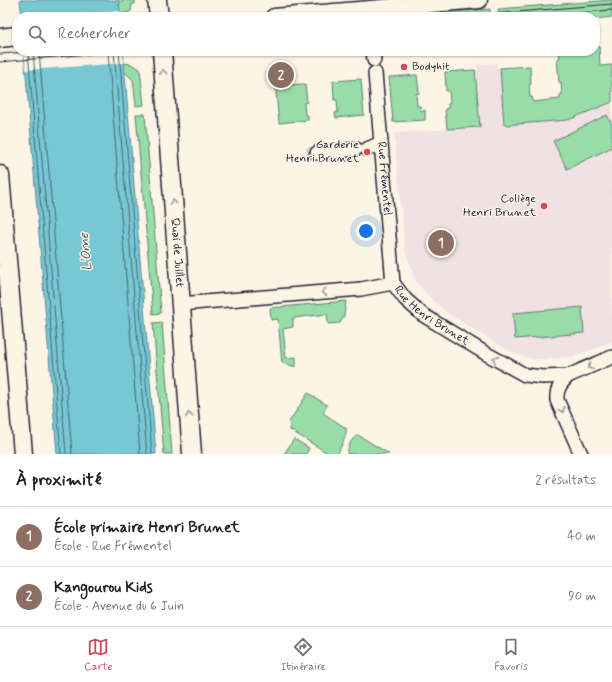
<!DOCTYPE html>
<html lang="fr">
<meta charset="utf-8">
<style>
:root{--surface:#fff;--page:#f6f6f6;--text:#202124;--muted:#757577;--line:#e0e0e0;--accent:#d1495b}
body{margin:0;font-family:Mynerve,sans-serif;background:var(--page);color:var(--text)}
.you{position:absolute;left:366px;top:231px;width:14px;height:14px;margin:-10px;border:3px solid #fff;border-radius:50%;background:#1a73e8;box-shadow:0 0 0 6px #1a73e833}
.badge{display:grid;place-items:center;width:26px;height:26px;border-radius:50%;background:var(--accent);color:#fff;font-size:13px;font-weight:700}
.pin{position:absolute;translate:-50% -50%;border:2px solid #fff;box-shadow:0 1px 4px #0006}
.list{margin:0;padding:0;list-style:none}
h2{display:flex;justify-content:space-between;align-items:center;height:52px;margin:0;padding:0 16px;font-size:17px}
h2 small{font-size:13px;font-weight:400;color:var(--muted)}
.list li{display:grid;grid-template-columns:26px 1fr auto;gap:12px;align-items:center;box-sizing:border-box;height:60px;padding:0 16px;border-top:1px solid var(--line)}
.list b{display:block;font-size:15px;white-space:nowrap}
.list p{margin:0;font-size:13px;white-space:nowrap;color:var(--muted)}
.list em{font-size:13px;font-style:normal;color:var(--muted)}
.icon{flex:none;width:22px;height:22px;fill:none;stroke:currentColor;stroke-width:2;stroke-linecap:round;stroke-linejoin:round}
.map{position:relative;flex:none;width:612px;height:454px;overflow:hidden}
.search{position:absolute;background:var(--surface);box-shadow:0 1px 3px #0004;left:12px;right:12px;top:12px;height:44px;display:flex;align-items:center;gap:10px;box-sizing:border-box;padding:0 14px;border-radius:16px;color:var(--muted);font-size:15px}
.sheet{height:172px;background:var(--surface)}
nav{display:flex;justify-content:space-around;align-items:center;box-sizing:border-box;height:56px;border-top:1px solid var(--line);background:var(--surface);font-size:11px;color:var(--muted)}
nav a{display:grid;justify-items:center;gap:2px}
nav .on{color:var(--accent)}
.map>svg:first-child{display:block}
.built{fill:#f0e1e2}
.green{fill:#98dca8;stroke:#5d7f72}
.water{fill:#78c8d4;stroke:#568697}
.pier{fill:#fcf5e5}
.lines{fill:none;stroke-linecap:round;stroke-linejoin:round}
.shore{stroke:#446478;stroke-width:1}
.minor-tunnel{stroke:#d0cbc3;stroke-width:13;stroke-dasharray:13 6;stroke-linecap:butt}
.minor-casing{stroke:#22223b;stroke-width:16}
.tertiary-casing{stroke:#22223b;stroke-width:19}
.secondary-casing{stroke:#22223b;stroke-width:21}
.minor{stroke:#fcf5e5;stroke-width:13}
.tertiary{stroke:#fcf5e5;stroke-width:16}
.secondary{stroke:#fcf5e5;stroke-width:18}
.tram{stroke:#22223b;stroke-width:1}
.oneway{stroke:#9a9698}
.poi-dot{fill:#d1495b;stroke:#fcf5e5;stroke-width:1.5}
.labels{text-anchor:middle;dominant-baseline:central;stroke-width:3;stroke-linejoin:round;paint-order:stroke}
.poi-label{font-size:12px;fill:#22223b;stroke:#fcf5e5;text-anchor:end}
.street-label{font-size:12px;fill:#22223b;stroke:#fcf5e5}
.water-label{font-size:13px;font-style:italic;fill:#3c5469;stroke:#fcf5e5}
</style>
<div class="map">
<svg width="612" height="454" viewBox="0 0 612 454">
<rect width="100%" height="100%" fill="#fcf5e5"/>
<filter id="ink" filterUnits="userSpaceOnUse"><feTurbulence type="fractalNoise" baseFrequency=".025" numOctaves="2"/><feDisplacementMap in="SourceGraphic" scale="8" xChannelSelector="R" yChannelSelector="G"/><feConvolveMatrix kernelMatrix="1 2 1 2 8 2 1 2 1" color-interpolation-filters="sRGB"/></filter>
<g filter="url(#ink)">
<!-- built -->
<path class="built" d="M497 63V68H500L504 125 568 120 612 102V342L572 357 544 359H534L518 355 506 349 450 315 434 302 416 282 405 250 394 133 480 127 475 70H478L477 65Z"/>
<!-- green -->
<g class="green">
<path d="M122 0H135V4H132L131 11 127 13H123V16L120 15 119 4Z"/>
<path d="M612 0V17L595 19V17H499L498 9Z"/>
<path d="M490 9V17H396Z"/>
<path d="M595 46H599L600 66 612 65V102L568 120 504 125 500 68 530 66 531 84 529 85 530 97H532L533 102 560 99V95L562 94 561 82H559L557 59 560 58 559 51H595Z"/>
<path d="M124 63 131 64 140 69 144 105 136 106 133 80 124 71Z"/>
<path d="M475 70 480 127 447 129 445 109 448 108V104L450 103 449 91H446L445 72Z"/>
<path d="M417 75 419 93 416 94 417 106H420L421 111 425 110V120L393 122 389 77Z"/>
<path d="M361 79 364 115 336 118 335 113 338 112 337 100H334L333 81Z"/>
<path d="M282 81 283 85 305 84 307 102 304 103 305 115H308V120L279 123 275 82Z"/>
<path d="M136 114H145L161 313 153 314Z"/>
<path d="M607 115 612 125V147L567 169 553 141Z"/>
<path d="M346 301 344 316 340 323 328 324 327 314 293 318V327L283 329 286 358 296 357V367L282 363 278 319 271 320 270 308Z"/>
<path d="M582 307 584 333 515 339 513 313Z"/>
<path d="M162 322 172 454H164L153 323Z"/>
<path d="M308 393 327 405 323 413 346 428C348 436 340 446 338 454H326V452L290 430 289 422Z"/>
<path d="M358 435 389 454H347C348 447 351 438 358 435Z"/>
<path d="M294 439 309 448 306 454H284Z"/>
</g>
<!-- water -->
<g class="water">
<path d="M20 0H119L120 17H22Z"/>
<path d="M24 51H123L156 454H57Z"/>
</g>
<!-- pier -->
<g class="pier">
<path d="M120 11V17H41Z"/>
<path d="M24 51H123L124 63 26 70Z"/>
</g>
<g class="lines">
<!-- shore -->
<g class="shore">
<path d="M28 51 61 454"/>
<path d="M33 51 66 454"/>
<path d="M39 51 72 454"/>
<path d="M108 51 140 454"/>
<path d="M114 51 147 454"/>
<path d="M119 51 152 454"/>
</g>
<!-- minor-tunnel -->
<path class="minor-tunnel" d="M307 154 317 153"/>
<!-- minor casing -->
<g class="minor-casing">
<g id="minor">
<path d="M373 51 374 60"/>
<path id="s1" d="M375 73 393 283 405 299 423 315 485 353 525 375 543 377 568 376 612 357"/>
<path d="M367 149 381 143"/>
<path d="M317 153 356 149"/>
<path d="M180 304 361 289 393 283"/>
<path d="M568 376C561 383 556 389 557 400L581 454"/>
</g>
</g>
<!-- tertiary casing -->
<g class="tertiary-casing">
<path id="tertiary" d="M274 17 479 0"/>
</g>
<!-- secondary casing -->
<g class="secondary-casing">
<g id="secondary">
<path d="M157 0 159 17"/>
<path d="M0 38 17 36"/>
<path id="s2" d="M162 51 192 454"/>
<path d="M0 175 23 454"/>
</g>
</g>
<!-- minor -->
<use href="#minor" class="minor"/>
<!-- tertiary -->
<use href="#tertiary" class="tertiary"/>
<!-- secondary -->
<use href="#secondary" class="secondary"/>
<!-- tram -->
<g class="tram">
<path d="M457 17 612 4"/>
<path d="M532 17 612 10"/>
<path d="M0 54 42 51"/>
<path d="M0 62 121 51"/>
</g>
</g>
<!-- one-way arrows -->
<defs><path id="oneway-chevron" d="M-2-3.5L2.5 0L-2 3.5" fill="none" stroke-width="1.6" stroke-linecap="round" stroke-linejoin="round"/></defs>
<g class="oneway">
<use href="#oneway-chevron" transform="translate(163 72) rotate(-94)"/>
<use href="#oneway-chevron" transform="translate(173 202) rotate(-94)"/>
<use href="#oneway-chevron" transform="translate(324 292) rotate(175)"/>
<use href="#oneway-chevron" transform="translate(495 359) rotate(-151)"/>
<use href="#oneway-chevron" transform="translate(590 367) rotate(157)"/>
<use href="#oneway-chevron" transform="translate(562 410) rotate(67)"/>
<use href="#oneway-chevron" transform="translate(189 415) rotate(-95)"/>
</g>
</g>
<!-- markers -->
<g class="poi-dot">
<circle cx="404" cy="67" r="4"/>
<circle cx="367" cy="152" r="4"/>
<circle cx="544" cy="206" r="4"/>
</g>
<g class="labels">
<!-- poi labels -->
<g class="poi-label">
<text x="412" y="67" text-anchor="start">Bodyhit</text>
<text x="359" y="145">Garderie<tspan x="359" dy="14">Henri Brunet</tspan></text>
<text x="536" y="199">Collège<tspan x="536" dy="14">Henri Brunet</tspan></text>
</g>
<!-- street labels -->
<g class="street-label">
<text stroke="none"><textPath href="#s1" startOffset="106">Rue Frémentel</textPath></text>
<text stroke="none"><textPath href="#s2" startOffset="202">Quai de Juillet</textPath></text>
<text stroke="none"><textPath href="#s1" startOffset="262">Rue Henri Brunet</textPath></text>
</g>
<!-- water labels -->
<g class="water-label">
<text transform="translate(86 252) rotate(-95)">L'Orne</text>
</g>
</g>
</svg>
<div class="you"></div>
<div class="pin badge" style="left:441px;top:243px;background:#8d6e63">1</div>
<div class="pin badge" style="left:281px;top:75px;background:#8d6e63">2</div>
<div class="search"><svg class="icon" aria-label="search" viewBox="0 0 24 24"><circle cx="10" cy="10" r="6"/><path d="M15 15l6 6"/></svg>Rechercher</div>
</div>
<section class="sheet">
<h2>À proximité<small>2 résultats</small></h2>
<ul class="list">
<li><span class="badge" style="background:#8d6e63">1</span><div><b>École primaire Henri Brunet</b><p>École · Rue Frémentel</p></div><em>40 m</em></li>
<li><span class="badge" style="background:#8d6e63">2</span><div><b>Kangourou Kids</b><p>École · Avenue du 6 Juin</p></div><em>90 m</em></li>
</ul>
</section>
<nav>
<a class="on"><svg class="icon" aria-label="map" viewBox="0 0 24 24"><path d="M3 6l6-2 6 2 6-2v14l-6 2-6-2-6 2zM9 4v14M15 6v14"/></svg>Carte</a>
<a><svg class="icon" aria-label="directions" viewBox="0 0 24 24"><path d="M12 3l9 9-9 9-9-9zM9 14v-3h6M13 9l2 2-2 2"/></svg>Itinéraire</a>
<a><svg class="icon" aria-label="saved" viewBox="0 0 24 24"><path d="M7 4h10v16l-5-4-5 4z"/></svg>Favoris</a>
</nav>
